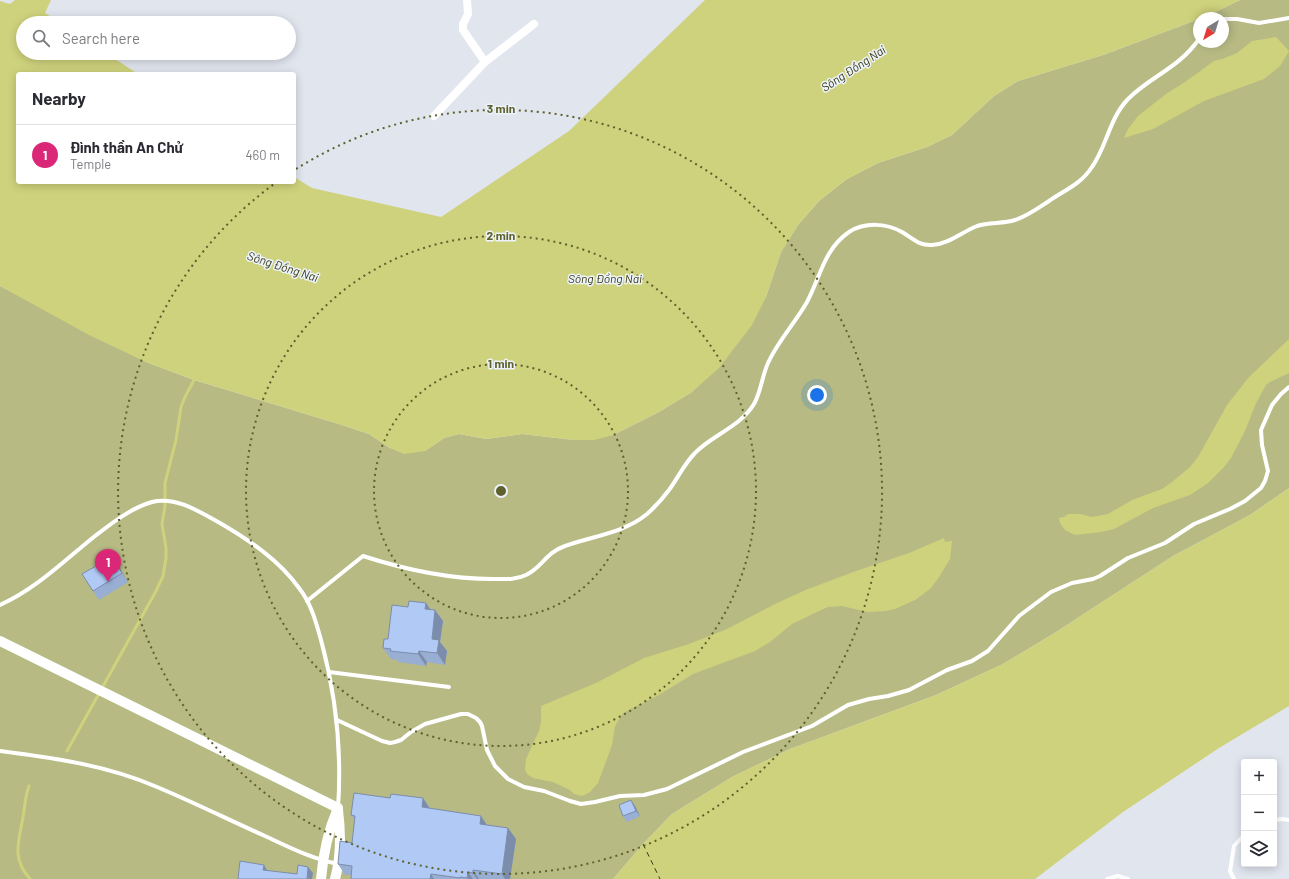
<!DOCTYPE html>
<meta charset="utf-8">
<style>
:root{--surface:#fff;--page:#f7f7f7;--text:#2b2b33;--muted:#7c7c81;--line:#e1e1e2;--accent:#db2777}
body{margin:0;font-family:Barlow,sans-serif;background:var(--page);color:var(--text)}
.controls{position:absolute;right:12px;bottom:12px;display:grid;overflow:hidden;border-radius:4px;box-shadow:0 2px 10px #0003}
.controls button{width:36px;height:36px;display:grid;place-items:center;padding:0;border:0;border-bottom:1px solid var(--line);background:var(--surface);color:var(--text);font:20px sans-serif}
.compass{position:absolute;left:1193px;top:12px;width:36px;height:36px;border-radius:50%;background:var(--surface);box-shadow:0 2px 10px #0003;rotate:218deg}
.you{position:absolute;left:817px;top:395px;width:14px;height:14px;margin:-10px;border:3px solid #fff;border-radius:50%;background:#1a73e8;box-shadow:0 0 0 6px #1a73e833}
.badge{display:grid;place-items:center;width:26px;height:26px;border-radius:50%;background:var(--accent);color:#fff;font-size:13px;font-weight:700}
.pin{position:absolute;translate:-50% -33px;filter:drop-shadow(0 1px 2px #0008)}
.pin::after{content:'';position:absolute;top:21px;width:14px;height:12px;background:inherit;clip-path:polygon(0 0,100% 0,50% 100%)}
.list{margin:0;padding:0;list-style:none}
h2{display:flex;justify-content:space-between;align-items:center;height:52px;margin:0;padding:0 16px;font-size:17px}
h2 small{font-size:13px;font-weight:400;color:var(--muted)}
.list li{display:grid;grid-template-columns:26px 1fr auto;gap:12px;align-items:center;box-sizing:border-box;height:60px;padding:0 16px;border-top:1px solid var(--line)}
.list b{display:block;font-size:15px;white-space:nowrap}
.list p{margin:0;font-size:13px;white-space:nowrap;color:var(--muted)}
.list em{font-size:13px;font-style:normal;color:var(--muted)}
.icon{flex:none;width:22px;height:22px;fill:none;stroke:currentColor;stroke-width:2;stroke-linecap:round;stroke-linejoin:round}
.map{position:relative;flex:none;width:1289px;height:879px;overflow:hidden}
.search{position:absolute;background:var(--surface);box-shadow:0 2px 10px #0003;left:16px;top:16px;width:280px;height:44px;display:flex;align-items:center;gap:10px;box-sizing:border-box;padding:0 14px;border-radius:22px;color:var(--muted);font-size:15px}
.panel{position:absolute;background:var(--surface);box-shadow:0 2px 10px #0003;left:16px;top:72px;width:280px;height:112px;border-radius:4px}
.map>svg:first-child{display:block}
.green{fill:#b7ba83}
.water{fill:#cfd27c}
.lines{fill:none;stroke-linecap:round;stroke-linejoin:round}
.stream{stroke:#cfd27c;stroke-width:3}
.ferry{stroke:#383914;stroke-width:1;stroke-dasharray:5 4;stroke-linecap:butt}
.service{stroke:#fff;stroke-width:4}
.minor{stroke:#fff;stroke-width:8}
.tertiary{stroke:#fff;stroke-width:10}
.wall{fill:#98aed3}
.shaded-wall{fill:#7c8dac}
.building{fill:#b1caf5;stroke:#7c8dac}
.ring{fill:none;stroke:#5e602d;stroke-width:2;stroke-dasharray:2 4}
.labels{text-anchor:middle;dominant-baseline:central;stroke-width:3;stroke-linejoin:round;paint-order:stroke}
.water-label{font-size:12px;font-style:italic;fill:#383914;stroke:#edf3fb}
.centre{fill:#5e602d;stroke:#edf3fb;stroke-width:2}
.ring-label{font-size:12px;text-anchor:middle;font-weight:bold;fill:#5e602d;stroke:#edf3fb;stroke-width:3;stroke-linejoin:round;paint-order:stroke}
</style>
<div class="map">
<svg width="1289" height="879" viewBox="0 0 1289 879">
<rect width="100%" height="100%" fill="#e0e5ee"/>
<!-- green -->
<path class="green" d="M1240 0H1289V488L1250 515 1173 556 1053 634 1003 664 936 695 790 749 732 777 672 814 643 844 613 879H0V286L146 362 194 380 342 425 369 434 390 448 425 451 444 438 459 434 486 439 522 434 574 440 613 435 659 412 692 392 766 297 781 252 798 225 819 201 847 179 878 163 927 147 952 135 994 96 1018 81 1103 55 1199 19V42H1223V18H1203Z"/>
<!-- water -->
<g class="water">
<path d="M15 0H51L45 13 61 23H23V53H106L138 74H18V182H294V177L312 188 441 217 569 131 705 0H1240L1203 18H1199V19L1103 55 1018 81 994 96 952 135 927 147 878 163 847 179 819 201 798 225 781 252 766 297 752 325 719 368 692 392 659 412 613 435 594 440H574L522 434 486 439 459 434 444 438 425 451 404 454 390 448 369 434 342 425 194 380 146 362 89 335 0 286V1L10 4Z"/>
<path d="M1276 37 1289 51 1280 66 1264 79 1204 101 1153 129 1124 138 1128 129 1138 116 1166 94 1185 82 1214 61 1222 59 1237 53 1252 41Z"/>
<path d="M1289 339V373L1270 382 1266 385 1256 403 1245 431 1231 458 1224 467 1208 483 1190 495 1153 508 1114 529 1101 532 1075 535 1065 530 1060 523 1059 518 1064 517 1068 514H1080L1092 517 1108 514 1132 500 1162 489 1172 482 1190 467 1198 457 1227 405 1249 377Z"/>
<path d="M1289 488V706L1219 748 1123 812 1035 879H613L643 844 672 814 732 777 790 749 936 695 1003 664 1053 634 1173 556 1250 515Z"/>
<path d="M944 538 945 542 952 541 950 559 939 577 931 588 915 600 895 609 886 611 868 612 842 606 828 607 821 610 792 624 770 642 755 651 693 674 657 696 625 712 621 716 615 726 612 745 598 783 590 792 582 796 574 794 570 790 553 782 533 778 527 774 525 770 526 759 539 731 541 722V706L596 683 644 658 689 644 727 629 777 603 808 589 856 571 909 553Z"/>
</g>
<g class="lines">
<!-- stream -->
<g class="stream">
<path d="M67 751 156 591 163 576 166 558V548L162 524 165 506V483L176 440 181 407 185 397 194 380"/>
<path d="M29 786C25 796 25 806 23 817 19 841 11 858 30 879"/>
</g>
<!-- ferry -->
<path class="ferry" d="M643 844 660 879"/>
<!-- service -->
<g class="service">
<path d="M1223 19H1237L1259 23 1289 18"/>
<path d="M307 601 363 556C406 570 448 579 493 579 504 579 516 580 526 575 542 568 545 553 565 546 593 536 624 533 647 514 655 507 663 498 669 490 678 478 684 464 695 453 712 435 740 427 754 404 761 392 762 376 768 363 778 341 795 323 807 302 820 278 824 249 849 232 865 222 886 223 902 232 912 238 919 246 932 245 949 244 962 232 977 226 990 222 1003 224 1015 220 1028 216 1038 208 1049 201 1065 190 1081 184 1092 167 1107 146 1109 119 1128 99 1151 76 1179 68 1199 39"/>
<path d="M0 605C36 589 65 560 95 536 112 523 131 508 152 502 176 496 200 512 220 523 249 540 279 560 299 588 311 603 316 622 321 640 336 695 342 751 338 808"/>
<path d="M329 672 449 687"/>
<path d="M337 720 382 741 390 743 395 742 401 740 411 732 425 724 461 714H468L476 718 480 722 482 726 487 750 495 766 508 779 524 787 544 791 570 801 581 804 595 802 620 796 644 795 667 789 743 752 812 726 848 705 869 699 888 696 909 690 947 670 972 661 988 651 1019 616 1051 592 1072 583 1093 579 1100 576 1128 558 1165 543 1194 524 1230 509 1245 501 1261 488 1265 481 1268 471 1262 445 1261 430 1272 405 1281 394 1289 387"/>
<path d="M0 751C54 758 106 765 157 787 193 802 229 820 265 836 289 847 312 859 338 864"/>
<path d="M1274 820 1282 819 1289 820"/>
<path d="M1107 879 1118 876 1128 879"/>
<path d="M1234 879 1230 871 1234 846 1244 835"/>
</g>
<!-- minor -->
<g class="minor">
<path d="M467 0 468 14 463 24V30L485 62 534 24"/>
<path d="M434 116 485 62"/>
</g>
<!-- tertiary -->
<g class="tertiary">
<path d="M0 641 338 808"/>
<path d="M321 879C323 854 328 831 338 808"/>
<path d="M335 879C341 857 341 833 338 810"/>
</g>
</g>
<!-- wall -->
<g class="wall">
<path d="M236 53H250L246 60Z"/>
<path d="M112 557 128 582 99 600 93 591Z"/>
<path d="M426 603 430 609 435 610 443 621 440 642 447 651 445 665 427 662 426 666 398 662 397 660 391 659 383 648 388 639Z"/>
<path d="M390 798H423L430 808 481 816 487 825 508 828 516 839 510 879H351V875H345L338 864 352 843 355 821 351 815Z"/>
<path d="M635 806 640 816 627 822 623 816Z"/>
</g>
<!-- shaded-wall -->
<g class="shaded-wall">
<path d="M242 53H250L246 60 242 54Z"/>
<path d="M112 557 118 565 128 582 122 573Z"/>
<path d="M426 603 434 615 425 609Z"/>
<path d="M435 610 443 621 440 642 447 651 445 665 437 653 432 639Z"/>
<path d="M419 651 427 662 426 666 418 654Z"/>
<path d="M423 798 430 809 422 807Z"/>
<path d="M631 800 635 806 640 816 636 811Z"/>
<path d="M481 816 488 827 480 824Z"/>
<path d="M508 828 516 839 510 879H505L502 874Z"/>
<path d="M264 865 268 872 263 870Z"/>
<path d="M308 867 313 873 312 879H307Z"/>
<path d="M473 870 479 879H477L473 873Z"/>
<path d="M468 872 473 879H468L467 878Z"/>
<path d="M431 874 434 879H430Z"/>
</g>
<!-- building -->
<g class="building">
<path d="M112 557 122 573 93 591 82 574Z"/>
<path d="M409 601 426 603 425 609 435 610 432 639 439 640 437 653 419 651 418 654 390 651 391 649 383 648 384 639H388L392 605 408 607Z"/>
<path d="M354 793 390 798 391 794 423 798 422 807 481 816 480 824 508 828 502 874 473 870V873L468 872 467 878 460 877V878L431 874 430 879H351L352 866 338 864 340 841 352 843 355 816 351 815Z"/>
<path d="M631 800 636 811 623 816 619 805Z"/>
<path d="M240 861 264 865 263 870 297 874 298 865 308 867 307 879H238Z"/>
</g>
<!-- distance rings -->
<g class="ring">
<circle cx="501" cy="491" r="127"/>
<circle cx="501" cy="491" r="255"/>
<path d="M296 169A382 382 0 1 1 274 184"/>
</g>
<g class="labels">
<!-- water labels -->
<g class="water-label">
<text transform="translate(853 68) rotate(-33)">Sông Đồng Nai</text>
<text transform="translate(283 266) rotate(18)">Sông Đồng Nai</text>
<text x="605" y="278">Sông Đồng Nai</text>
</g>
</g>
<circle cx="501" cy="491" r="6" class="centre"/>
<g class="ring-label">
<text x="501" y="113">3 min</text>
<text x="501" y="240">2 min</text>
<text x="501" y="368">1 min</text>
</g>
</svg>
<div class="controls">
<button>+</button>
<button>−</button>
<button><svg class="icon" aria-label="layers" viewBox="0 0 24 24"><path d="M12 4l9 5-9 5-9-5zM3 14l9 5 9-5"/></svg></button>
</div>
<svg class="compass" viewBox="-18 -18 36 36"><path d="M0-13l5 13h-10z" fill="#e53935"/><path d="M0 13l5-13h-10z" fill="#7c7c81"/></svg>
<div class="you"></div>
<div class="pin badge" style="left:108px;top:582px">1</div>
<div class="search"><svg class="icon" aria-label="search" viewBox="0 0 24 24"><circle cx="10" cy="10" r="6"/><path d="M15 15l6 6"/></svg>Search here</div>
<section class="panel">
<h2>Nearby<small></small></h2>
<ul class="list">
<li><span class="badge">1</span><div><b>Đình thần An Chử</b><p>Temple</p></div><em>460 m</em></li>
</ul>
</section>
</div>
